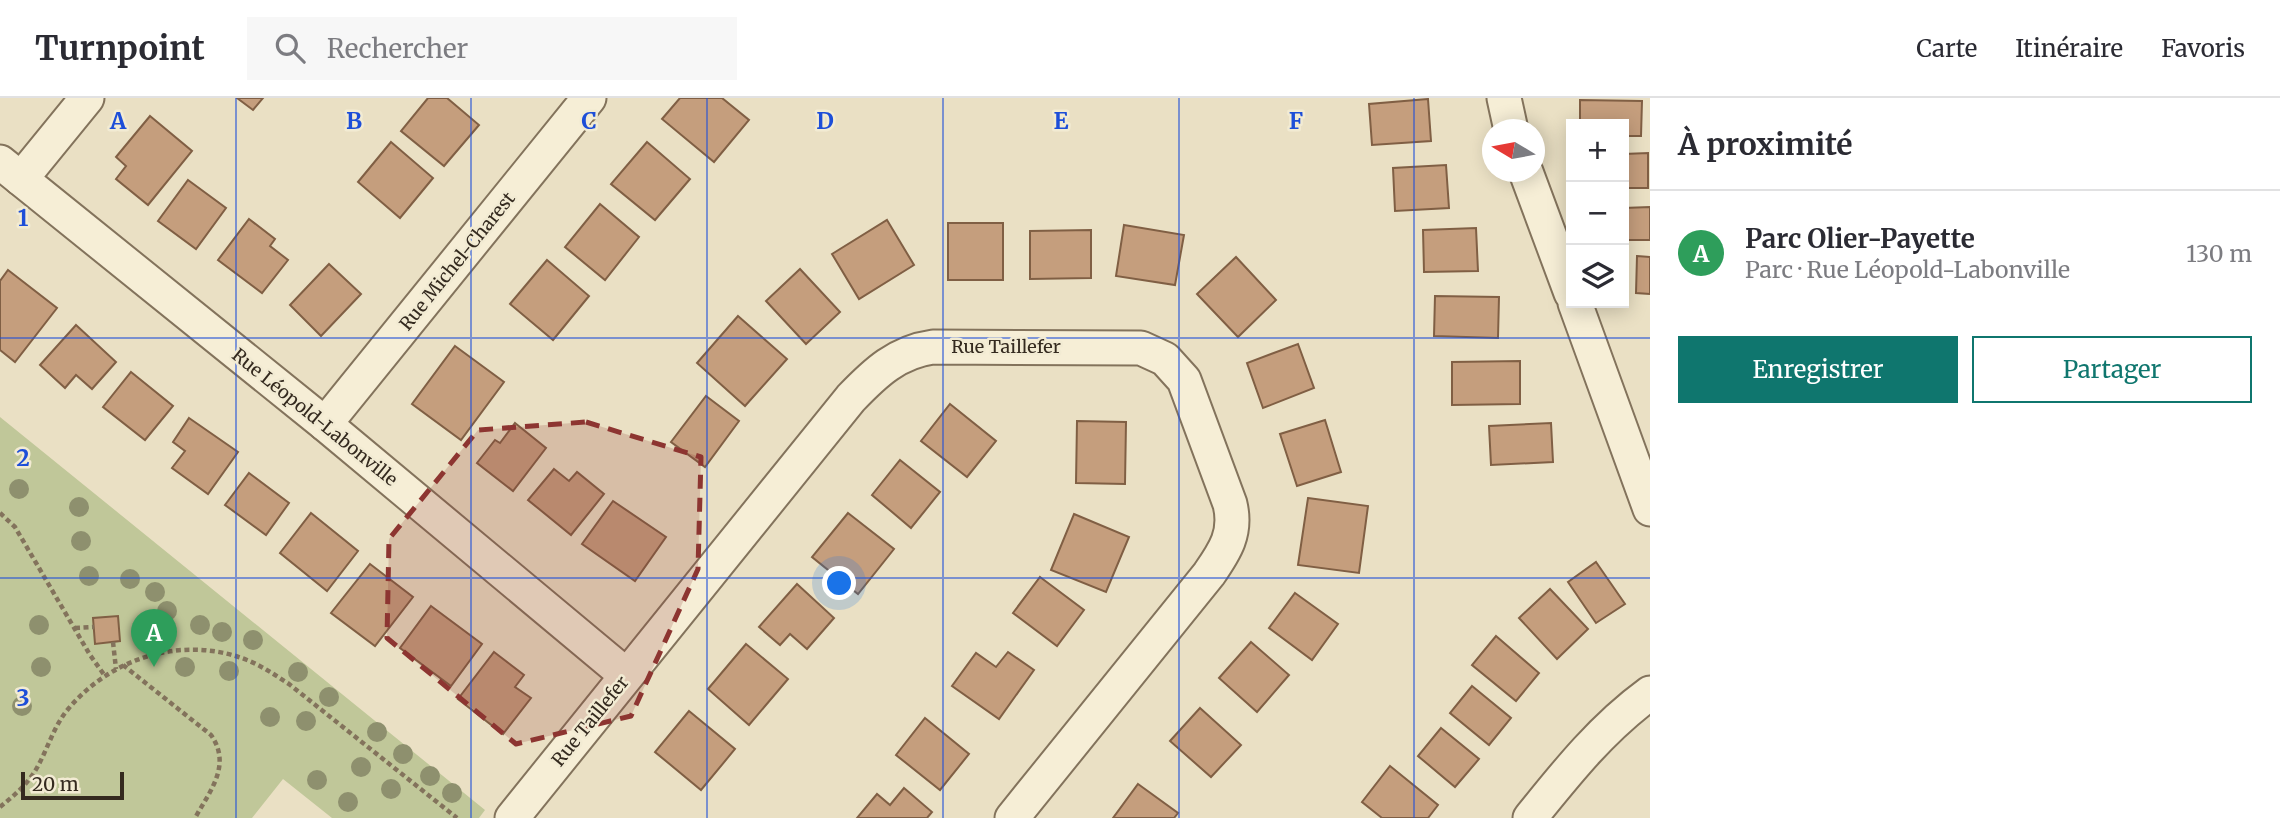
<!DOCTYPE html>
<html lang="fr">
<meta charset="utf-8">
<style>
:root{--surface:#fff;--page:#f7f7f7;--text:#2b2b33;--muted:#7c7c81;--line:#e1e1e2;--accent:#0f766e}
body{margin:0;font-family:Merriweather,serif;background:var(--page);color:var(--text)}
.controls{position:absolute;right:21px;top:21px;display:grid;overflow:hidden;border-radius:0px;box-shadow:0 4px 18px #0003}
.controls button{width:63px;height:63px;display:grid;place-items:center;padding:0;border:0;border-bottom:2px solid var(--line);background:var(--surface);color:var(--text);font:35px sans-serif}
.compass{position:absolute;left:1482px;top:21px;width:63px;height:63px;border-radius:50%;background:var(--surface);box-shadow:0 4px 18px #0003;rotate:280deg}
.scale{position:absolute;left:21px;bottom:18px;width:103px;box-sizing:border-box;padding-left:7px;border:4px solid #342a1f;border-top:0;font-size:19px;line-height:24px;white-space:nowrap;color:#342a1f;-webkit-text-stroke:5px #f2ebd3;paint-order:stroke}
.you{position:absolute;left:840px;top:486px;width:24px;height:24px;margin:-18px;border:5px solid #fff;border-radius:50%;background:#1a73e8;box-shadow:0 0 0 10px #1a73e833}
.badge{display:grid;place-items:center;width:46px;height:46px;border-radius:50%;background:var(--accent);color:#fff;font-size:23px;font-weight:700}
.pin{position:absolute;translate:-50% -58px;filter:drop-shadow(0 2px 4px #0008)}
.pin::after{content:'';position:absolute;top:37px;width:24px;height:21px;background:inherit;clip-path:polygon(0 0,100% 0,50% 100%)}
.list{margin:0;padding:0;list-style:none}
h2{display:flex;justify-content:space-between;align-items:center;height:91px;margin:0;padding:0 28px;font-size:30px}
h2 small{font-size:23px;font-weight:400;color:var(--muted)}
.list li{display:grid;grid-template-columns:46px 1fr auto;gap:21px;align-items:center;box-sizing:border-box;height:126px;padding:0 28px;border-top:2px solid var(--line)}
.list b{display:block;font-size:26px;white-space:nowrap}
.list p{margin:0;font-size:23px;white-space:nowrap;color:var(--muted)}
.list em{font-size:23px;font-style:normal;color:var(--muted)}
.actions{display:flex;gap:14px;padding:21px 28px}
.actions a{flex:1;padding:16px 0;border:2px solid var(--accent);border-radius:0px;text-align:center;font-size:24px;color:var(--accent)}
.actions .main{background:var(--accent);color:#fff}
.icon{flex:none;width:38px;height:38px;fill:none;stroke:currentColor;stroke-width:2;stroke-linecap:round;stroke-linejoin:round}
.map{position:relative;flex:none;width:1650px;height:720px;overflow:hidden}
header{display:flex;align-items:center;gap:42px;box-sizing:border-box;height:98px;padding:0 35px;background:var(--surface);border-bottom:2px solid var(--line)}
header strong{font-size:33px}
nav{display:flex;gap:38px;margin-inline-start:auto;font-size:24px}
.search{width:490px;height:63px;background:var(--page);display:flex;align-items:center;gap:18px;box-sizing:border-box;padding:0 24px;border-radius:0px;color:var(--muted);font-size:26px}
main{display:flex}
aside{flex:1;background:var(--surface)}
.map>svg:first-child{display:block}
.green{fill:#c0c799}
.building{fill:#c59e7d;stroke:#805f44;stroke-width:2}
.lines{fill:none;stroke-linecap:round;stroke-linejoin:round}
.street-casing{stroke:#83735c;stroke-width:37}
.path{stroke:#83735c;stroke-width:4.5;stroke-dasharray:5 3.5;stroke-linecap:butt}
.street{stroke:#f6eed6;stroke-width:33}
.tree{fill:#8e906e}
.marked{fill:#8d3531;fill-opacity:0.2;stroke:#8d3531;stroke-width:5;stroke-dasharray:14 9;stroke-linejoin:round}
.grid{fill:none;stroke:#1d4ed8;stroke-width:2;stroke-opacity:0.55}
.labels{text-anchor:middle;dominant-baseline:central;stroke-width:5;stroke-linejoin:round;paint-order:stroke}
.street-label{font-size:18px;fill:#342a1f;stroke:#f2ebd3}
.grid-label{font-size:23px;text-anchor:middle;font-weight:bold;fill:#1d4ed8;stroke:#f2ebd3;stroke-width:5;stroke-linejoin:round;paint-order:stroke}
</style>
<header>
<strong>Turnpoint</strong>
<div class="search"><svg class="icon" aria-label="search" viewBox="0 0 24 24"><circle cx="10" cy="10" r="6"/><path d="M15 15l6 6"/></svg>Rechercher</div>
<nav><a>Carte</a><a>Itinéraire</a><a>Favoris</a></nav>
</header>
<main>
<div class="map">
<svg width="1650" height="720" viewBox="0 0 1650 720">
<rect width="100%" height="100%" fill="#eae0c4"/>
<!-- green -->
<path class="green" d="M0 319 485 712 479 720H332L283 681 252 720H0Z"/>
<!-- building -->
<g class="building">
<path d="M237 0H263L253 12Z"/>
<path d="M428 0H447L479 27 444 68 401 33Z"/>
<path d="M680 0H722L749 22 714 64 662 21Z"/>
<path d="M1428 1 1431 43 1372 47 1369 6Z"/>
<path d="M1580 2 1642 3 1641 38H1624V26H1580Z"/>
<path d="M150 18 192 53 148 107 116 81 126 68 116 59Z"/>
<path d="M391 44 433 80 400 120 358 84Z"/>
<path d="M647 44 690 81 655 122 611 86Z"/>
<path d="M1648 55V90H1624V56Z"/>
<path d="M1446 67 1449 110 1395 113 1393 70Z"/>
<path d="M188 82 226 110 196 151 158 123Z"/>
<path d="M600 106 639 139 605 182 565 149Z"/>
<path d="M1650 109V142H1624V110Z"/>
<path d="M249 121 275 141 270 148 288 162 262 195 218 162Z"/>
<path d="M887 122 914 167 859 201 832 156Z"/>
<rect x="948" y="125" width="55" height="57"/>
<path d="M1124 127 1184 137 1175 187 1116 178Z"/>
<path d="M1476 130 1478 173 1424 174 1423 132Z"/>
<path d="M1091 132V180L1030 181V133Z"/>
<path d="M1637 158 1650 159V196L1636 195Z"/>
<path d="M1236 159 1276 202 1238 239 1197 196Z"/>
<path d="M547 162 589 198 553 242 510 206Z"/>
<path d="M329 166 361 196 321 238 290 207Z"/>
<path d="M800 171 840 214 806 246 766 203Z"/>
<path d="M8 172 57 210 15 264 0 252V183Z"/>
<path d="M1435 198 1499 199 1498 240 1434 238Z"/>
<path d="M738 218 787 261 745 308 697 265Z"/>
<path d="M76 227 116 264 92 291 76 277 65 290 40 267Z"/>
<path d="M1298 246 1314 290 1263 310 1247 265Z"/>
<path d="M455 248 504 284 461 342 412 306Z"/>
<path d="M1520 263V306L1452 307V264Z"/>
<path d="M131 274 173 308 145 342 103 309Z"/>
<path d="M706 298 739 323 705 369 671 344Z"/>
<path d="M950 306 996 343 967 379 921 343Z"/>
<path d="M189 320 238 354 208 396 172 370 185 353 173 344Z"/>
<path d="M1325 322 1341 374 1297 388 1280 336Z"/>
<path d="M1077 323 1126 324 1125 386 1076 385Z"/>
<path d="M515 325 546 350 513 393 477 365 495 342 500 345Z"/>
<path d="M1551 325 1553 364 1491 367 1489 328Z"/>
<path d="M900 362 940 394 911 430 872 397Z"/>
<path d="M554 371 569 383 577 374 604 396 571 437 528 402Z"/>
<path d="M249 375 289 405 266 437 225 407Z"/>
<path d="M1308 400 1368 408 1359 475 1298 467Z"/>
<path d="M613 403 666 439 635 483 582 446Z"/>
<path d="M311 415 358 453 327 493 280 455Z"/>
<path d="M848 415 894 451 858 496 812 459Z"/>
<path d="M1074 416 1129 439 1106 494 1051 472Z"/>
<path d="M1596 464 1625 506 1596 525 1568 484Z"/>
<path d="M370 466 413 499 375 548 331 515Z"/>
<path d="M1040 479 1084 512 1057 548 1013 515Z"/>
<path d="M797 486 834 520 807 551 790 536 780 547 759 529Z"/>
<path d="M1550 491 1588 531 1557 561 1519 520Z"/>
<path d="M1295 495 1338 526 1312 562 1269 530Z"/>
<path d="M431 508 482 546 451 588 400 550Z"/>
<path d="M118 518 120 543 95 546 93 520Z"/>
<path d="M1496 538 1539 575 1516 603 1472 567Z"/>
<path d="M1251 544 1289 577 1257 614 1219 580Z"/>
<path d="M746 546 788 581 749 627 708 591Z"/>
<path d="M494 554 524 577 515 589 531 600 503 636 458 601Z"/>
<path d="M1008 554 1034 572 999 621 952 588 976 555 996 569Z"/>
<path d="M1472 588 1511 620 1489 647 1450 615Z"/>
<path d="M1200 610 1241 647 1211 679 1170 643Z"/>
<path d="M689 613 735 651 701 692 655 654Z"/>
<path d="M925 620 969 656 940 692 896 657Z"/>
<path d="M1441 630 1479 661 1455 689 1418 658Z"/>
<path d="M1390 668 1438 707 1428 720H1382L1362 704Z"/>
<path d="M1138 686 1178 715 1174 720H1113Z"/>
<path d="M904 690 932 714 927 720H857L877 696 890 707Z"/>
</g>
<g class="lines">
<!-- street casing -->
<g class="street-casing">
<g id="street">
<path d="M1504 0 1511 32"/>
<path d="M0 64 325 326 626 577"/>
<path d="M1526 74 1571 195"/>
<path d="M21 81 87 0"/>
<path d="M1575 205 1650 411"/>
<path d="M325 326 589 0"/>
<path d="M512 720 851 300C875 275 897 254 933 249L1141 250 1165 261 1184 282 1230 406C1237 435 1225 453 1209 476L1012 720"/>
<path d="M1530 720C1567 674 1602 630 1650 595"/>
</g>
</g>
<!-- path -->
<g class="path">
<path d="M0 415 15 429 90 557 105 578"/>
<path d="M75 530 94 529"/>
<path d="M113 544 116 571"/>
<path d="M123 567 211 637C232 667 210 693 195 720"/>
<path d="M0 709C15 697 30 684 39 666 49 647 55 626 69 610 112 559 184 537 247 562 262 568 275 577 289 586L457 720"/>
</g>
<!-- street -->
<use href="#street" class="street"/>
</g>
<!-- trees -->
<g class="tree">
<circle cx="19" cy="391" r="10"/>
<circle cx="79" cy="409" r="10"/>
<circle cx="81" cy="443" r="10"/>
<circle cx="89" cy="478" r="10"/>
<circle cx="130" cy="481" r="10"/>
<circle cx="155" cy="494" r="10"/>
<circle cx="167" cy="513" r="10"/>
<circle cx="39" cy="527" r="10"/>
<circle cx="200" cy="527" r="10"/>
<circle cx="222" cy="534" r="10"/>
<circle cx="253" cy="542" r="10"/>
<circle cx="41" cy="569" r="10"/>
<circle cx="185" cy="569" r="10"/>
<circle cx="229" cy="573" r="10"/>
<circle cx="298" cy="574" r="10"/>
<circle cx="329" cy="599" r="10"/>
<circle cx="22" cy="608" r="10"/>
<circle cx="270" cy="619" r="10"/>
<circle cx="306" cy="623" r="10"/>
<circle cx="377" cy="634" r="10"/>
<circle cx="403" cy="656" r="10"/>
<circle cx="361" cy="669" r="10"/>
<circle cx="430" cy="678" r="10"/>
<circle cx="317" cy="682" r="10"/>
<circle cx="391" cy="691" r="10"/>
<circle cx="452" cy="695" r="10"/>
<circle cx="348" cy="704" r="10"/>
</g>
<!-- marked area -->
<path class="marked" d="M586 324 701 359 698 471 631 618 516 646 387 540 389 441 478 332Z"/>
<!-- grid -->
<path class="grid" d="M236 0V720M471 0V720M707 0V720M943 0V720M1179 0V720M1414 0V720M0 240H1650M0 480H1650"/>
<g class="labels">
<!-- street labels -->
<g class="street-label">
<text transform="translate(457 163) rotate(-51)">Rue Michel-Charest</text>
<text x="1006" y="248">Rue Taillefer</text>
<text transform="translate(315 319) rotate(39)">Rue Léopold-Labonville</text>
<text transform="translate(590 623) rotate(-51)">Rue Taillefer</text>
</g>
</g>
<g class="grid-label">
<text x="118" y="31">A</text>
<text x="354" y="31">B</text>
<text x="589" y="31">C</text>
<text x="825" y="31">D</text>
<text x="1061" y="31">E</text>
<text x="1296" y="31">F</text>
<text x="23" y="128">1</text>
<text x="23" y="368">2</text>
<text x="23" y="608">3</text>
</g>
</svg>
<div class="controls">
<button>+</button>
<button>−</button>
<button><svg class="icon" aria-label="layers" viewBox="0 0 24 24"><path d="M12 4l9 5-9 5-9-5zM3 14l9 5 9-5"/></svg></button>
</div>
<svg class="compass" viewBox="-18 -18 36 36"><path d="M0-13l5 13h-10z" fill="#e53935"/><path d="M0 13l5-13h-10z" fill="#7c7c81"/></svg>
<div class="scale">20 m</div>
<div class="you"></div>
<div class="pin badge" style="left:154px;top:569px;background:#2e9e5b">A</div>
</div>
<aside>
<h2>À proximité<small></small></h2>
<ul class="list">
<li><span class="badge" style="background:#2e9e5b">A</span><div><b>Parc Olier-Payette</b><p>Parc · Rue Léopold-Labonville</p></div><em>130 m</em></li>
</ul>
<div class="actions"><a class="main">Enregistrer</a><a>Partager</a></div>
</aside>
</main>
